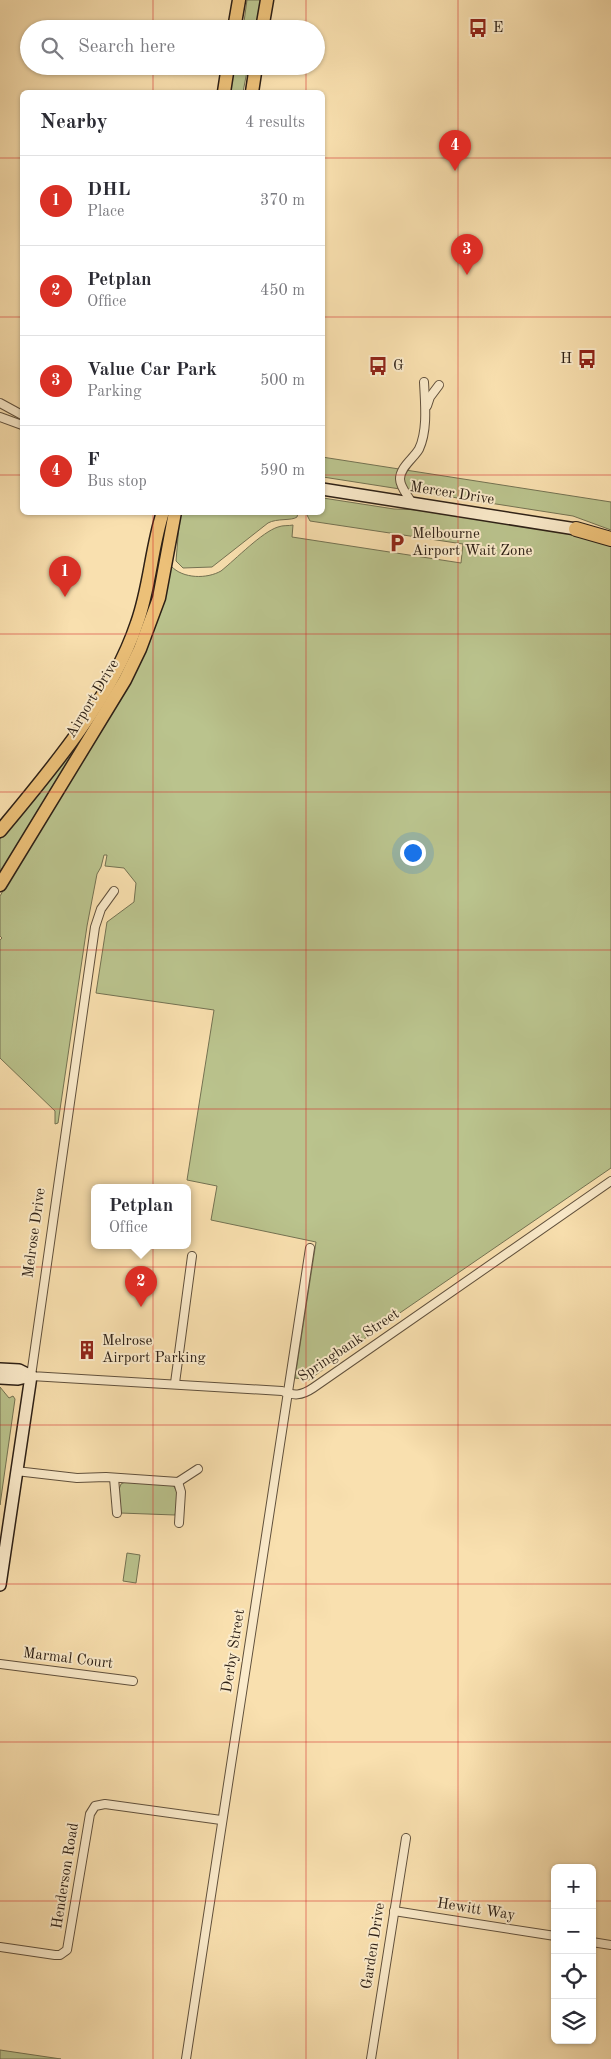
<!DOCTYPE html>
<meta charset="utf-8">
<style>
:root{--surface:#fff;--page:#f2f2f3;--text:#2b2b33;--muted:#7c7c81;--line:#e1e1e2;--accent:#d93025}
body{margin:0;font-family:"Old Standard TT",serif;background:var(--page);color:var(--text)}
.controls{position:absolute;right:15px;bottom:15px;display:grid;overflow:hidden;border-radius:8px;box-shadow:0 1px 4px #0004}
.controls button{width:45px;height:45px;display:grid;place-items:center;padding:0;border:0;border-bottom:1px solid var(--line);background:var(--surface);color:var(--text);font:25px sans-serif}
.you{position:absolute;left:412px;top:852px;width:18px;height:18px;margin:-12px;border:4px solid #fff;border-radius:50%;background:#1a73e8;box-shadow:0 0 0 8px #1a73e833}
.badge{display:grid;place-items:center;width:32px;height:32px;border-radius:50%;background:var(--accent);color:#fff;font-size:16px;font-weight:700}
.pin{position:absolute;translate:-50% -41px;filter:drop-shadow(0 1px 2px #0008)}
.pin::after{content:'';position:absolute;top:26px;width:18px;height:15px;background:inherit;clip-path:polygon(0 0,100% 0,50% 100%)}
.popup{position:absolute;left:91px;top:1184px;width:100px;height:65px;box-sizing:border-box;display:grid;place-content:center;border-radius:8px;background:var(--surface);filter:drop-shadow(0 1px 4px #0005);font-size:16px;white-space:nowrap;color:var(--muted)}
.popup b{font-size:19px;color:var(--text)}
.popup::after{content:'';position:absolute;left:50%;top:100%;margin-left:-10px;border:10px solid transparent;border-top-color:var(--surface)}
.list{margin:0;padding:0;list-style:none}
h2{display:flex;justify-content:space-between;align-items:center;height:65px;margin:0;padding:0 20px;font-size:21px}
h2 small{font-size:16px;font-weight:400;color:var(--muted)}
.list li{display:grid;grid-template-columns:32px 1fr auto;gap:15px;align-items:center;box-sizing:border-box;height:90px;padding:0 20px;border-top:1px solid var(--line)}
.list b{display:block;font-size:19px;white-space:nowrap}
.list p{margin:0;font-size:16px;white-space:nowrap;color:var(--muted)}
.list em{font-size:16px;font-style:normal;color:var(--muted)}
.icon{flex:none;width:28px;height:28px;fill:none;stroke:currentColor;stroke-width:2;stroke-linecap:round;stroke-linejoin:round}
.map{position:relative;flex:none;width:611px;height:2059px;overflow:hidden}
.search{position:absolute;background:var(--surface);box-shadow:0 1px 4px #0004;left:20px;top:20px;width:305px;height:55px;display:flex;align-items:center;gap:12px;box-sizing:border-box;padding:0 18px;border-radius:28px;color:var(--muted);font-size:19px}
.panel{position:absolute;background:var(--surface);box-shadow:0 1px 4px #0004;left:20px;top:90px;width:305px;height:425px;border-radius:8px}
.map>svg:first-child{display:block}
.green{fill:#bac38d;stroke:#747252}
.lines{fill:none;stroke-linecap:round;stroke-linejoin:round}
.street-casing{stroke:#60503c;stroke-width:10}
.secondary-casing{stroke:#2d2016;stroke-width:14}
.primary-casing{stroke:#2d2016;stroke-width:15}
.highway-casing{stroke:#2d2016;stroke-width:16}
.street{stroke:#fbebcb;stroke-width:8}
.secondary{stroke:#fbebcb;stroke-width:11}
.primary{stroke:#ecc078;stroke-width:12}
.highway{stroke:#ecc078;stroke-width:14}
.grid{fill:none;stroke:#d62828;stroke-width:1;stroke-opacity:0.55}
.labels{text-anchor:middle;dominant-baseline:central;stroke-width:4;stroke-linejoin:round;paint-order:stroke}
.poi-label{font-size:15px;fill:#2d2016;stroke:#fbebcb;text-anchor:start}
.street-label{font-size:15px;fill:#2d2016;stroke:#fbebcb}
</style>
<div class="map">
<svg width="611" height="2059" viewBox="0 0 611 2059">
<rect width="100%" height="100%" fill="#f9e0af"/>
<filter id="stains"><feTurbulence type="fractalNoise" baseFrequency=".004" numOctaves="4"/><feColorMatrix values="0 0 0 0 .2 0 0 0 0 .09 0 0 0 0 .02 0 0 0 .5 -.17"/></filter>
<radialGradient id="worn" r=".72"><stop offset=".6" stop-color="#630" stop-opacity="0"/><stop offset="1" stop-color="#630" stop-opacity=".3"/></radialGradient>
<!-- green -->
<g class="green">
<path d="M247 0H262L257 29H243Z"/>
<path d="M234 66H248L243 92H229Z"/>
<path d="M322 457 611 502V530L573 516 323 477Z"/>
<path d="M323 498 394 509 422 510 441 514 442 512 573 534 611 546V1168L391 1319 309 1380 295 1378 316 1242 211 1220 217 1186 187 1180 214 1010 96 993 107 922 134 902 136 883 124 868 105 866 107 855H104L101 867 97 874 87 926 58 1123 55 1124V1111L0 1058V940L2 938 0 936V896L83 758 171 566C183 579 207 579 221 571 236 559 262 532 278 527 283 525 289 526 293 525L292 537 461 563 463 544 310 521 306 513 322 512Z"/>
<path d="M180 513H298L297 517C292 521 277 518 268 523L212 567 183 568 176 561Z"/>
<path d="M89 726 93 729 0 872V839Z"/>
<path d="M0 1387 9 1398 13 1396 15 1399 0 1505Z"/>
<path d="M125 1482 173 1485 179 1495 175 1515 120 1513 118 1492 121 1484Z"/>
<path d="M127 1553 140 1555 136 1583 123 1581Z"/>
<path d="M0 2050 61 2059H0Z"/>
</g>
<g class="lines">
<!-- street casing -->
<g class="street-casing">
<g id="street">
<path d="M0 403 22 415"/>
<path d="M427 406 430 397 439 385"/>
<path d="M0 417 22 425"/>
<path d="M412 503C408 496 400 487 400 479 400 467 414 458 419 449 428 430 425 403 424 382"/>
<path d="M114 891 101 909 95 927 31 1376 282 1391C294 1396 301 1396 313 1388L611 1181"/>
<path d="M175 1383 192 1256"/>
<path d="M16 1471 77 1478 106 1477 178 1482 198 1469"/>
<path d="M114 1478 117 1513"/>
<path d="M178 1482 181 1492 179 1523"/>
<path d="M0 1664 133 1681"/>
<path d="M394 1911 555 1936"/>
<path d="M592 1942 611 1945"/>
<path d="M0 1947 55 1955H60L67 1950 90 1814 95 1806 105 1804 221 1820"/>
<path d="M186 2059 310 1248"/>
<path d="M371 2059 406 1838"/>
</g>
</g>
<!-- secondary casing -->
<g class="secondary-casing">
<g id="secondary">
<path d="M322 489 576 529"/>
<path d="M0 1369 19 1370 31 1376"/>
<path d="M0 1378 18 1379 31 1376"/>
<path d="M0 1585 31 1376"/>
</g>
</g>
<!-- primary casing -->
<g class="primary-casing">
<g id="primary">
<path d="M234 29 239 0"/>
<path d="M262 29 267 0"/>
<path d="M224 92 228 66"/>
<path d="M252 92 256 66"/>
<path d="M0 831C50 771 112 698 137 623 150 587 151 549 163 512"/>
<path d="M0 885 125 680 140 649 159 598 175 512"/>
</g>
</g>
<!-- highway casing -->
<g class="highway-casing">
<path id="highway" d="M576 529 611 539"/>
</g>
<!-- street -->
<use href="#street" class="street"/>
<!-- secondary -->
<use href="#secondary" class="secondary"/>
<!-- primary -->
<use href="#primary" class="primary"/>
<!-- highway -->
<use href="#highway" class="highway"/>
</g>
<!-- grid -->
<path class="grid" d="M153 0V29M306 0V29M458 0V2059M153 66V92M306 66V92M0 158H22M322 158H611M0 317H22M322 317H611M0 475H22M322 475H611M153 512V2059M306 512V2059M0 634H611M0 792H611M0 950H611M0 1109H611M0 1267H611M0 1425H611M0 1584H611M0 1742H611M0 1901H555M592 1901H611"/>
<!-- icons -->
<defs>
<g id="bus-bare" transform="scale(1.5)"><path d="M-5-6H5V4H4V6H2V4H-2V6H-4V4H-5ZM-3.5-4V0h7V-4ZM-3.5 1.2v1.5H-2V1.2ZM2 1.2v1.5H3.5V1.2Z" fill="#8f2418" stroke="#fbebcb" stroke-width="2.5" paint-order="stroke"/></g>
<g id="parking-bare" transform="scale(1.5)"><path d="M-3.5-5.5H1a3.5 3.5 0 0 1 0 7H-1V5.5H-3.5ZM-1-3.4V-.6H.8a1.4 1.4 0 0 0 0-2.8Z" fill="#8f2418" stroke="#fbebcb" stroke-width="2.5" paint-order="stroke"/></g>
<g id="building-bare" transform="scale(1.5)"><path d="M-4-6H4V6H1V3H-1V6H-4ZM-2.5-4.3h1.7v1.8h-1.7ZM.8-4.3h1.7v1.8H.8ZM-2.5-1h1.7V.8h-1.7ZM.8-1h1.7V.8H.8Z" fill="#8f2418" stroke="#fbebcb" stroke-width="2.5" paint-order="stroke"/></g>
</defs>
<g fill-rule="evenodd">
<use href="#bus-bare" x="478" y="28"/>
<use href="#bus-bare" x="587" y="359"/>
<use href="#bus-bare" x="378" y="366"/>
<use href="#parking-bare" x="397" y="543"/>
<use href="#building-bare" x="87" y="1350"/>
</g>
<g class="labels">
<!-- poi labels -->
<g class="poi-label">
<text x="493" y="28">E</text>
<text x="572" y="359" text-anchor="end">H</text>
<text x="393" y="366">G</text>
<text x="412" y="534">Melbourne<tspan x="412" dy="17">Airport Wait Zone</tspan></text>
<text x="102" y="1341">Melrose<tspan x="102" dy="17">Airport Parking</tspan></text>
</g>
<!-- street labels -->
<g class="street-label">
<text transform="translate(452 494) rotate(9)">Mercer Drive</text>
<text transform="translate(93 699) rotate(-59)">Airport Drive</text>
<text transform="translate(35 1233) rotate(-82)">Melrose Drive</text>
<text transform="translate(349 1346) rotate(-34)">Springbank Street</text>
<text transform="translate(234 1651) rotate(-81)">Derby Street</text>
<text transform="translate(68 1659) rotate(7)">Marmal Court</text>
<text transform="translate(66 1876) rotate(-81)">Henderson Road</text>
<text transform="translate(476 1910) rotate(9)">Hewitt Way</text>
<text transform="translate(374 1946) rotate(-81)">Garden Drive</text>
</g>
</g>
<rect width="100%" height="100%" filter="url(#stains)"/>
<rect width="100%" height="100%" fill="url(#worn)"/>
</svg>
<div class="controls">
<button>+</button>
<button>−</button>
<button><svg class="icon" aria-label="locate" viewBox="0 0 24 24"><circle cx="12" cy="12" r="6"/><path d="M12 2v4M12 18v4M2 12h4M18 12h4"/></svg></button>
<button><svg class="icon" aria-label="layers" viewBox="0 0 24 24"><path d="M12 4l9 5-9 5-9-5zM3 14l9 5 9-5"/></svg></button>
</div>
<div class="you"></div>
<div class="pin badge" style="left:65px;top:597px">1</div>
<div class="pin badge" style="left:141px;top:1307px">2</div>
<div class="popup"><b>Petplan</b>Office</div>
<div class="pin badge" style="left:467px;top:275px">3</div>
<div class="pin badge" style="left:455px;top:171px">4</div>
<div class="search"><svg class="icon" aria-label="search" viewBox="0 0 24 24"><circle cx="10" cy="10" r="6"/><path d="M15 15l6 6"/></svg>Search here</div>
<section class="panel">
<h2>Nearby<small>4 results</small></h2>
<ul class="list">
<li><span class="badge">1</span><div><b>DHL</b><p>Place</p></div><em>370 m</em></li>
<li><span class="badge">2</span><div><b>Petplan</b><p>Office</p></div><em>450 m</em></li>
<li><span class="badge">3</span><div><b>Value Car Park</b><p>Parking</p></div><em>500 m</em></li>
<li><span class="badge">4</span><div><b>F</b><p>Bus stop</p></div><em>590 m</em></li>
</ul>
</section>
</div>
